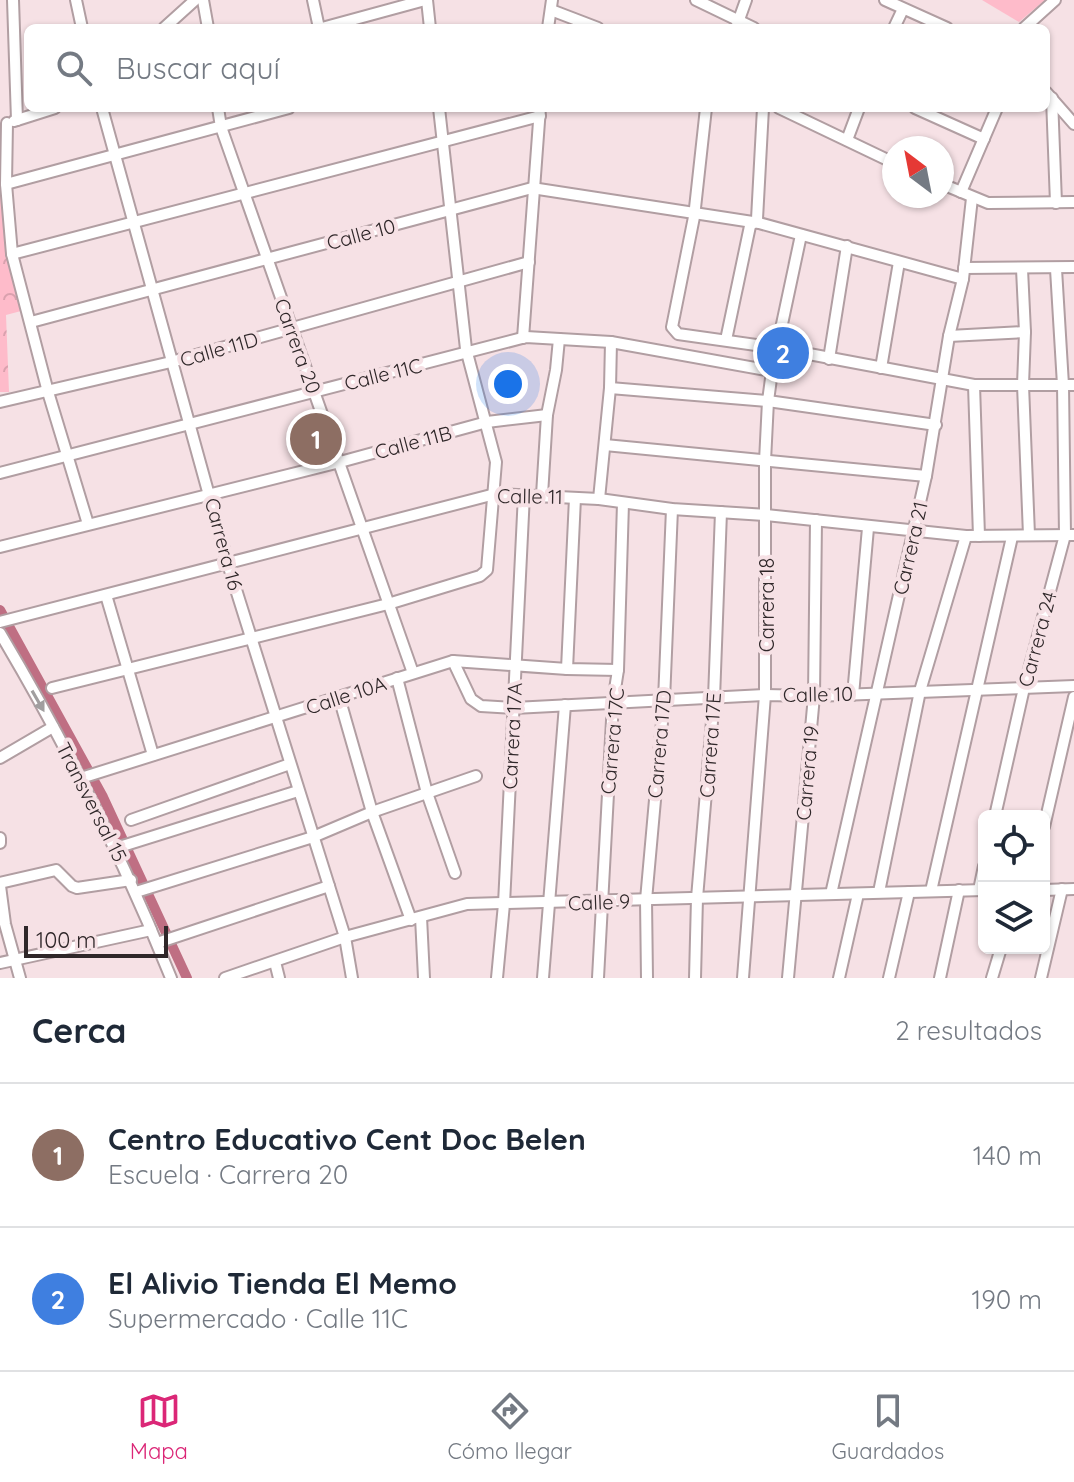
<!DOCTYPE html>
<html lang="es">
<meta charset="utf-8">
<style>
:root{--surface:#fff;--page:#f6f6f7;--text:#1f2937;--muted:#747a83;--line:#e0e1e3;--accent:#db2777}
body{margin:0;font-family:Quicksand,sans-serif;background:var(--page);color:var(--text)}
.controls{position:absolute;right:24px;bottom:24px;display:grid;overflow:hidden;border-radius:12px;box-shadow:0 2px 6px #0004}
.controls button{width:72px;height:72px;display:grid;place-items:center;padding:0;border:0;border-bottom:2px solid var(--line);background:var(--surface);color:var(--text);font:40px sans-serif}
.compass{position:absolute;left:882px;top:136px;width:72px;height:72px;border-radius:50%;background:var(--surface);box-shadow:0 2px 6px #0004;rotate:328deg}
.scale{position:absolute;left:24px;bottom:20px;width:144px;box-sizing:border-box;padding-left:8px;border:4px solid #2f2729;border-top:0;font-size:22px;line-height:28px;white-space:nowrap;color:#2f2729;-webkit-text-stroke:6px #f6e1e5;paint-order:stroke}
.you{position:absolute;left:508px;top:384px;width:28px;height:28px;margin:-20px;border:6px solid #fff;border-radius:50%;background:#1a73e8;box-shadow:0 0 0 12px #1a73e833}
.badge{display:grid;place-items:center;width:52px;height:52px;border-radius:50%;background:var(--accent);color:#fff;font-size:26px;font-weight:700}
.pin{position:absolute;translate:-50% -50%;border:4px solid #fff;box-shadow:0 2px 8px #0006}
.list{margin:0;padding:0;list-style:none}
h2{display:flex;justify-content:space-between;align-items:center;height:104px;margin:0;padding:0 32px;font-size:34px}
h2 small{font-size:26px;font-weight:400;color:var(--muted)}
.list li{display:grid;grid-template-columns:52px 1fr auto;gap:24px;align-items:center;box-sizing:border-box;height:144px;padding:0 32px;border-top:2px solid var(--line)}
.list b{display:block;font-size:30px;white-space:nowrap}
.list p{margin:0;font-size:26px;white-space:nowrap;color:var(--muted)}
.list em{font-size:26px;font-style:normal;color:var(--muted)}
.icon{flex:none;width:44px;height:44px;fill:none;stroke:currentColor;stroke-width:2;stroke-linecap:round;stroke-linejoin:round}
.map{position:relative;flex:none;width:1074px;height:978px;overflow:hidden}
.search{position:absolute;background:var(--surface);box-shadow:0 2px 6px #0004;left:24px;right:24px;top:24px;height:88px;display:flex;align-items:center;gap:20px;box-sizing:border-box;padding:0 28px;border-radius:12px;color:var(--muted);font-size:30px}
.sheet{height:392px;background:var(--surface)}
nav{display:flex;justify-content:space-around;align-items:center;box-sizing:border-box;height:112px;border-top:2px solid var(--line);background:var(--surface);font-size:22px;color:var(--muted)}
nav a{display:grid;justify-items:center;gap:4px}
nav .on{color:var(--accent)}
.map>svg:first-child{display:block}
.grass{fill:#febbca}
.forest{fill:url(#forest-crowns)}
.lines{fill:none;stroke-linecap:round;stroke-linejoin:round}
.canal{stroke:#bf6f83;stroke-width:10}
.minor-casing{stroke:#b19ea2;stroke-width:14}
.minor{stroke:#fff;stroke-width:10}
.oneway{fill:#a19e9f}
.labels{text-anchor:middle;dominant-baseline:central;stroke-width:8;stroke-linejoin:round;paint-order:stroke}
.street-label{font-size:20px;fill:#2f2729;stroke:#f6e1e5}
</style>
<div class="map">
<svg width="1074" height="978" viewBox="0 0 1074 978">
<defs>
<pattern id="forest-crowns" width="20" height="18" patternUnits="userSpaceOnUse" patternTransform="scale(2)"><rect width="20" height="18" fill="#febbca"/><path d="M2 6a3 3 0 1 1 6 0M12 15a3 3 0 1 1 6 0" fill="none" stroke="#daa1ae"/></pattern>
</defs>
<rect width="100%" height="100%" fill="#f6e1e5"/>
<!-- grass -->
<path class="grass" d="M982 0H1045L1019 22Z"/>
<!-- forest -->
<path class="forest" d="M0 132 1 184 8 256 21 311 6 315 9 392H0Z"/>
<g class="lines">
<!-- canal -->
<path class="canal" d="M0 610 103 797 187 978"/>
<!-- minor casing -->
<g class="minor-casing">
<g id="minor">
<path d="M13 0 17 120"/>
<path d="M76 0 82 28"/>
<path d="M203 0 208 28"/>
<path d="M313 0 319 28"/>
<path d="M427 0 430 28"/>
<path d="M696 0 754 28"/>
<path d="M885 0 947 28"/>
<path d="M551 10 598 28"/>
<path d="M164 28 195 0"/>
<path d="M322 28 425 0"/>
<path d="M548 28 552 0"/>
<path d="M736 28 746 0"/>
<path d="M894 28 903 9"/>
<path d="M1024 28 1055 0"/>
<path d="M1046 92 1074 124"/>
<path d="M1052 98 1056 203"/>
<path d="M102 108 228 564 345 937 352 978"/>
<path d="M218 108 221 127 413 673"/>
<path d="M706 108 694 217 672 327 678 334 777 348 974 385H1074"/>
<path d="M779 108 894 163"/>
<path d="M915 108 984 139"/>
<path d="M14 121 55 108"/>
<path d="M7 123 6 184 12 254 48 392 88 524"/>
<path d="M847 140 859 108"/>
<path d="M6 184 289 108"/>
<path d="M942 184 988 203 1074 202"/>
<path d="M961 192 997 108"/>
<path d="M12 254 540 116"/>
<path d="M964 268 1074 267"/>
<path d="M1022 269 1025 332 1023 385 1029 535"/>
<path d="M31 322 532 188 759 223 963 279"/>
<path d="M949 336 1025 332"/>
<path d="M523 338 540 108"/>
<path d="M726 340 750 226 757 219 763 108"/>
<path d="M829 359 847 246"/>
<path d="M881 368 899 262"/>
<path d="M974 385 979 536"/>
<path d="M610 388 768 401 936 425"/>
<path d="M0 402 171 362 529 262"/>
<path d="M605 445 926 476"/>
<path d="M0 473 526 337 611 342 772 371"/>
<path d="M542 495 547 415 556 370 559 339"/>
<path d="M599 499 610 388 611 342"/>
<path d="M0 547 340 462 487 422 547 415"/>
<path d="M106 595 153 755"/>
<path d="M0 622 495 494 599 499 672 509 766 515 966 536 1074 535"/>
<path d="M0 633C66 744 123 858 171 978"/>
<path d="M453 661 471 699 481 706 514 708 765 695 814 696 1074 686"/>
<path d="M567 669 575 498"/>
<path d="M397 678 427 793 455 873"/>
<path d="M52 688 388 604 480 576 487 570 496 462 466 349 439 108"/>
<path d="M853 695 868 528"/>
<path d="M339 697 372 812 411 920"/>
<path d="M0 758 53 727"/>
<path d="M81 778 453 661 567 669 618 670"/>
<path d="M995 816 1024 688 1065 535 1063 385 1056 269"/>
<path d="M131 820 290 764"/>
<path d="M1044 827 1074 697"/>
<path d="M0 838V843"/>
<path d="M116 848 298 791"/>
<path d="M0 883 56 870 72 886 77 888 131 880"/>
<path d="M0 886 5 924 20 978"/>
<path d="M979 890 984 866"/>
<path d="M1044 890 1074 889"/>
<path d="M931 891 1012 537"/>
<path d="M136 892 313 837 372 812 476 776"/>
<path d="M879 892 920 691 966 536"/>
<path d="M831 894 926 476 949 336 963 279 972 198"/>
<path d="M421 917 424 978"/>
<path d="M157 943 329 886"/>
<path d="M275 962 279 978"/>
<path d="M0 963 151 930"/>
<path d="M225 978 345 937 467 904 984 890"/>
<path d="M497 978 504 904 524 494"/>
<path d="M543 978 565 705"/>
<path d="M598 978 613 702 618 670 623 503"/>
<path d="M647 978 646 900 664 700 672 509"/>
<path d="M695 978 697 898 714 698 721 512"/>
<path d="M743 978 765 695V461L768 401 772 371 801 235"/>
<path d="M788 978 814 696 816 520"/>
<path d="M839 978 858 894"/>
<path d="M889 978 909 892"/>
<path d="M940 978 959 890"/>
<path d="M992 978 1001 948"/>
<path d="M1041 978 1062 889"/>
</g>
</g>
<!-- minor -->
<use href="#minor" class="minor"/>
</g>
<!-- one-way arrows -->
<defs><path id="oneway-solid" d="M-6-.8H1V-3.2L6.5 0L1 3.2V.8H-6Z" transform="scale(2)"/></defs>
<use class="oneway" href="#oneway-solid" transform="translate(38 701) rotate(60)"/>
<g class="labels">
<!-- street labels -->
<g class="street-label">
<text transform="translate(361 234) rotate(-15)">Calle 10</text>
<text transform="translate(298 346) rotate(70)">Carrera 20</text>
<text transform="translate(219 349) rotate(-16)">Calle 11D</text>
<text transform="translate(383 374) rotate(-14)">Calle 11C</text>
<text transform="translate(413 442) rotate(-15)">Calle 11B</text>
<text transform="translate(530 496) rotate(1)">Calle 11</text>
<text transform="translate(224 544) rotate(75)">Carrera 16</text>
<text transform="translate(910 548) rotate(-77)">Carrera 21</text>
<text transform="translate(766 605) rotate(-90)">Carrera 18</text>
<text transform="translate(1037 639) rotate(-75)">Carrera 24</text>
<text transform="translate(818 694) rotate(-1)">Calle 10</text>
<text transform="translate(346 695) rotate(-18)">Calle 10A</text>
<text transform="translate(512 736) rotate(-87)">Carrera 17A</text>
<text transform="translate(612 741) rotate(-85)">Carrera 17C</text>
<text transform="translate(659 744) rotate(-85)">Carrera 17D</text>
<text transform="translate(710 745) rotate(-86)">Carrera 17E</text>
<text transform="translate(807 773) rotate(-85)">Carrera 19</text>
<text transform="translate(92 802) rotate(63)">Transversal 15</text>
<text transform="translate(599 902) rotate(-2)">Calle 9</text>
</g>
</g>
</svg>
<div class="controls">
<button><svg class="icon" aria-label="locate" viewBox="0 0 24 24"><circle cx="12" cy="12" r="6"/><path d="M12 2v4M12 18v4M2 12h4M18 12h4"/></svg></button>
<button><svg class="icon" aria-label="layers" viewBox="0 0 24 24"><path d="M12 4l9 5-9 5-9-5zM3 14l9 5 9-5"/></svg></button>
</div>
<svg class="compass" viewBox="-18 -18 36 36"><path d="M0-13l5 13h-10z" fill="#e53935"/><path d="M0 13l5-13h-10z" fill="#747a83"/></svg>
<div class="scale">100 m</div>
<div class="you"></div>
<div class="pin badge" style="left:316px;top:439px;background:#8d6e63">1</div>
<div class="pin badge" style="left:783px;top:353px;background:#3f7fe0">2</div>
<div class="search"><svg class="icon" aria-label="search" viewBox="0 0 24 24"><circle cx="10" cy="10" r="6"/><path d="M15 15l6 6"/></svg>Buscar aquí</div>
</div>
<section class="sheet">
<h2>Cerca<small>2 resultados</small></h2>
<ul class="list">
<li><span class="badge" style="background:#8d6e63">1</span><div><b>Centro Educativo Cent Doc Belen</b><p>Escuela · Carrera 20</p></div><em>140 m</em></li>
<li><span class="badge" style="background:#3f7fe0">2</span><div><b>El Alivio Tienda El Memo</b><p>Supermercado · Calle 11C</p></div><em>190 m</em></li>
</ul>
</section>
<nav>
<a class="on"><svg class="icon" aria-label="map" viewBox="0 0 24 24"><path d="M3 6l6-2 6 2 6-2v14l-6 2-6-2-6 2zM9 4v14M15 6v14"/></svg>Mapa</a>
<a><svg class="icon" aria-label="directions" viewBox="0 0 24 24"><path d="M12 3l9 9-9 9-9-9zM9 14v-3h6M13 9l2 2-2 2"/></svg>Cómo llegar</a>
<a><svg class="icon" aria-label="saved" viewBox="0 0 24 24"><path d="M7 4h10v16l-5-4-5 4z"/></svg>Guardados</a>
</nav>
